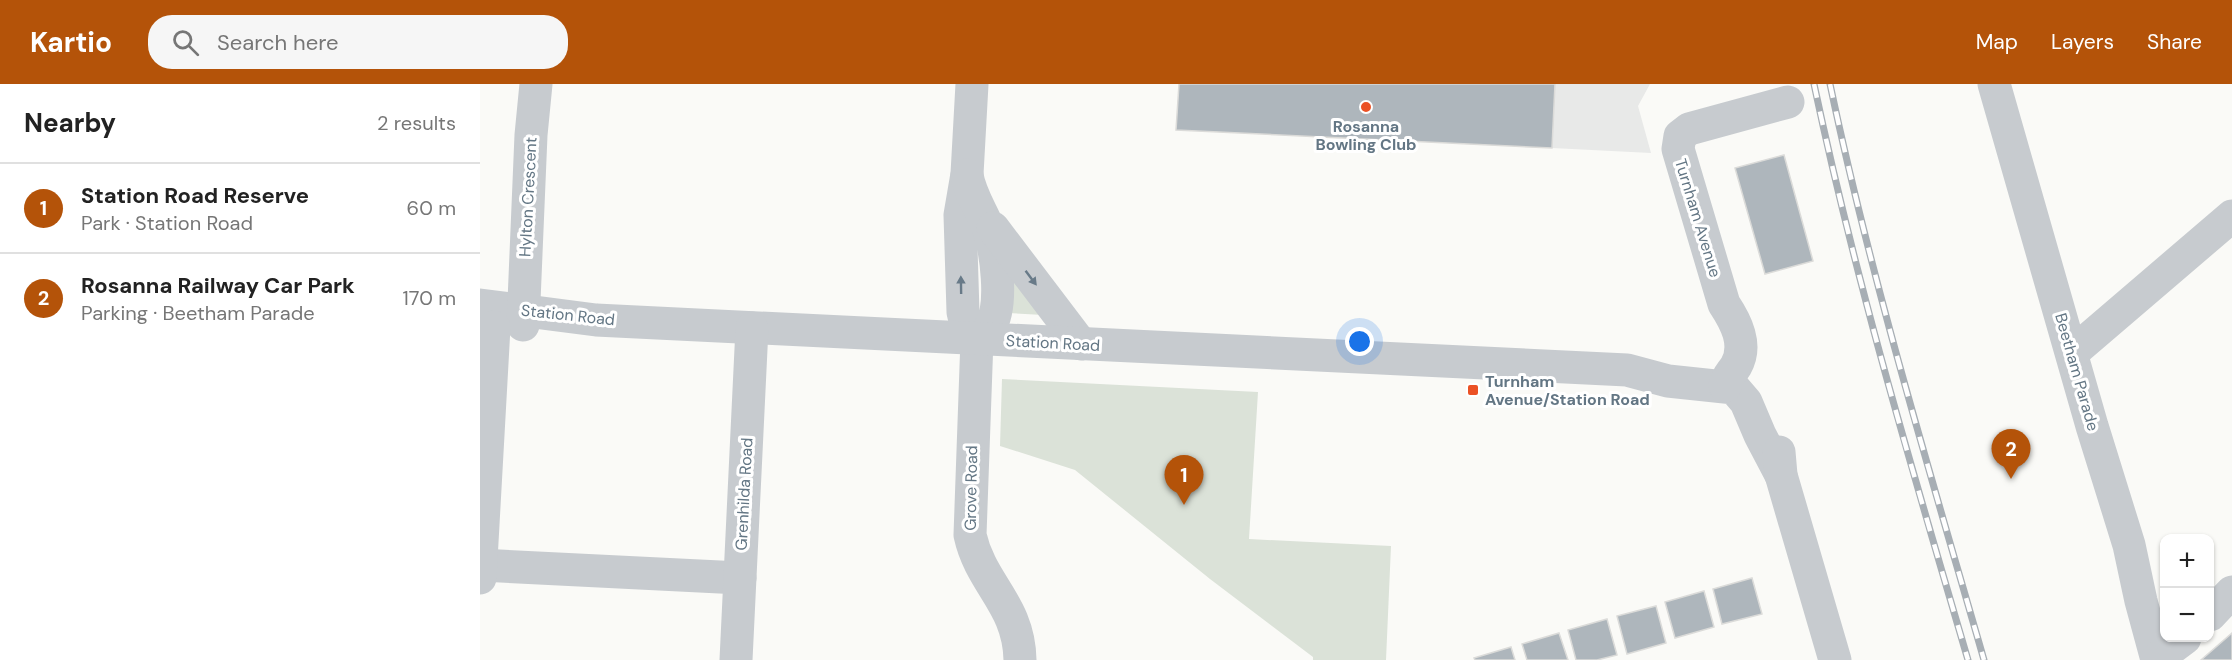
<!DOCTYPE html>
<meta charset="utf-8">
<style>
:root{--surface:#fff;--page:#f6f6f6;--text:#222;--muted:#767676;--line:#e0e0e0;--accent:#b45309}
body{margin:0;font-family:"DM Sans",sans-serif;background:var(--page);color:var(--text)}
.controls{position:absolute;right:18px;bottom:18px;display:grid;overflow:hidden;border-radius:12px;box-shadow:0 2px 4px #0004}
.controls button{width:54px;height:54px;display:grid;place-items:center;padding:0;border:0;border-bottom:2px solid var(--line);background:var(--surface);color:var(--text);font:30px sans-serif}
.you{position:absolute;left:880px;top:258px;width:21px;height:21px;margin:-15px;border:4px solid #fff;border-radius:50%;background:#1a73e8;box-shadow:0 0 0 9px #1a73e833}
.badge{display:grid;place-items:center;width:39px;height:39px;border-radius:50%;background:var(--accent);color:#fff;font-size:20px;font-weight:700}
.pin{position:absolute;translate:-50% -50px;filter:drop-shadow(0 2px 3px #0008)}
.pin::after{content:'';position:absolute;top:32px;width:21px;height:18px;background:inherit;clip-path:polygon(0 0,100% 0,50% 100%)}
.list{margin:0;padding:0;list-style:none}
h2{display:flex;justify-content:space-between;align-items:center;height:78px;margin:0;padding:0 24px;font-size:26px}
h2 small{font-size:20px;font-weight:400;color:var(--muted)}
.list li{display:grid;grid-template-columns:39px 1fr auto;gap:18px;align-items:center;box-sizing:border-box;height:90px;padding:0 24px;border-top:2px solid var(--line)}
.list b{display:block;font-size:22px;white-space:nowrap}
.list p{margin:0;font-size:20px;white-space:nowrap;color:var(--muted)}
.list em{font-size:20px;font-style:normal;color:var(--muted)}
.icon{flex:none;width:33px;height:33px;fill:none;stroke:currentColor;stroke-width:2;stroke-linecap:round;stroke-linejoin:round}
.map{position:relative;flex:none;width:1752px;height:576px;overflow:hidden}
header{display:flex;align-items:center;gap:36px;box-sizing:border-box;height:84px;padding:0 30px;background:var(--accent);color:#fff}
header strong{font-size:28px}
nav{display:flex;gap:33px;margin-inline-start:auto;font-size:21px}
.search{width:420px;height:54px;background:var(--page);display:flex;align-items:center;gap:15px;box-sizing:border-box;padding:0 21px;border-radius:24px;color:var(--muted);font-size:22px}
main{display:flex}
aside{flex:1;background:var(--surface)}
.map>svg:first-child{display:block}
.built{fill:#e8e9e8}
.green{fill:#dbe2d8}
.building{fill:#aeb6bc;stroke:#dbdbd9;stroke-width:1.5}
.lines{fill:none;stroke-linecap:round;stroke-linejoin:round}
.minor{stroke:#c7cbcf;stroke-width:33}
.rail-casing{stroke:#a7aeb4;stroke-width:7}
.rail{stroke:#fff;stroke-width:4.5;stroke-dasharray:14;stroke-linecap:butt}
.oneway{fill:#687a88}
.poi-dot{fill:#eb5125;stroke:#fff;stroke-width:2}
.labels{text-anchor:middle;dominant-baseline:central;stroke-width:6;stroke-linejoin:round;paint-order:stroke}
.poi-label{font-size:16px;font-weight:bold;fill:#637684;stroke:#fff}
.street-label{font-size:16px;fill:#637684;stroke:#fff}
</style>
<header>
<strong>Kartio</strong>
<div class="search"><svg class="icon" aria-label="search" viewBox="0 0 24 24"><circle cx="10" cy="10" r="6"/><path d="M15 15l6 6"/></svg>Search here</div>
<nav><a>Map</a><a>Layers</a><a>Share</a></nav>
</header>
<main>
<aside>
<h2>Nearby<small>2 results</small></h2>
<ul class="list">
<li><span class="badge">1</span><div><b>Station Road Reserve</b><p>Park · Station Road</p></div><em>60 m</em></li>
<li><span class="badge">2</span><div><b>Rosanna Railway Car Park</b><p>Parking · Beetham Parade</p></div><em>170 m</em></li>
</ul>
</aside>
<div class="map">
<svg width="1752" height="576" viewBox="0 0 1752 576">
<rect width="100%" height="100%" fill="#fafaf7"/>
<!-- built -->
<path class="built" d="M1075 0H1170L1158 22 1171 69 1072 64Z"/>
<!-- green -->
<g class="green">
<path d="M529 185 563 231 528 229Z"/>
<path d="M522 295 778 308 769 455 911 462 906 576H833V573L730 495 595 386 520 362Z"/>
</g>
<!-- building -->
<g class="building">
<path d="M699 0H1075L1072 64 696 46Z"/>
<path d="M1304 71 1333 177 1285 190 1255 84Z"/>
<path d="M1272 494 1282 530 1242 540 1233 505Z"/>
<path d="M1224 507 1234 543 1195 554 1185 518Z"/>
<path d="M1176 522 1186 559 1147 570 1137 532Z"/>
<path d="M1127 535 1137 571 1117 576H1096L1088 546Z"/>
<path d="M1079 549 1088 576H1047L1042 560Z"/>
<path d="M1752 549V576H1721Z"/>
<path d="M1031 563 1035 576H995L994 574Z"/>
</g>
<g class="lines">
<!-- minor -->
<g class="minor">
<path d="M492 0 487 90 480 131 483 228 486 241 497 255 490 451C501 501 539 520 540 576"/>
<path d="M1514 0 1612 342 1649 461 1661 517 1677 576"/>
<path d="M487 91C490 110 501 126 508 143 516 166 524 221 510 243 507 248 501 252 497 255"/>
<path d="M513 144 601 260"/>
<path d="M0 221 116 236 1147 286 1188 297 1254 304 1266 318 1280 351 1301 391"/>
<path d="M43 241 51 51 56 0"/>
<path d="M1592 269 1752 132"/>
<path d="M1245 302C1247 292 1251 290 1256 282 1268 261 1256 238 1244 220L1198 65 1200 52 1209 45 1308 18"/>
<path d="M1299 368 1301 391 1355 576"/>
<path d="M0 481 260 494"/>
<path d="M0 494 14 243"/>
<path d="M1730 531 1752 508"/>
<path d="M1677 575 1705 554"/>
<path d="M256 576 272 244"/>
</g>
<!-- rail casing -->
<g class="rail-casing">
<g id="rail">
<path d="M1334 0C1375 195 1432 385 1488 576"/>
<path d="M1350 0C1391 195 1449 385 1504 576"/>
</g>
</g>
<!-- rail -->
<use href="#rail" class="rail"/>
</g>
<!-- one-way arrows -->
<defs><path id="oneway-solid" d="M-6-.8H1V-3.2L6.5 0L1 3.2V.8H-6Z" transform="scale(1.5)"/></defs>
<g class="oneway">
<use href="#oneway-solid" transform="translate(551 194) rotate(53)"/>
<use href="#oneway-solid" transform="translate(481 201) rotate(-91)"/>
</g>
<!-- markers -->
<g class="poi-dot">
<circle cx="886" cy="23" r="6"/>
<rect x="987" y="300" width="12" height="12" rx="3"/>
</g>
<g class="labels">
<!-- poi labels -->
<g class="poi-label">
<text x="886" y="42">Rosanna<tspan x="886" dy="18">Bowling Club</tspan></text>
<text x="1005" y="297" text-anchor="start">Turnham<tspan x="1005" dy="18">Avenue/Station Road</tspan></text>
</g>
<!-- street labels -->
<g class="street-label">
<text transform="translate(48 113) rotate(-87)">Hylton Crescent</text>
<text transform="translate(1218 134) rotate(73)">Turnham Avenue</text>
<text transform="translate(88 231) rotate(6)">Station Road</text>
<text transform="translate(573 259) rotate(3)">Station Road</text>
<text transform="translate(1597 288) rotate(74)">Beetham Parade</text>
<text transform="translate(491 404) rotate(-89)">Grove Road</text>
<text transform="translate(264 410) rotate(-87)">Grenhilda Road</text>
</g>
</g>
</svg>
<div class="controls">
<button>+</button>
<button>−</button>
</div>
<div class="you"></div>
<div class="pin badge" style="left:704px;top:421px">1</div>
<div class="pin badge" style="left:1531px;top:395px">2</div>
</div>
</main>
